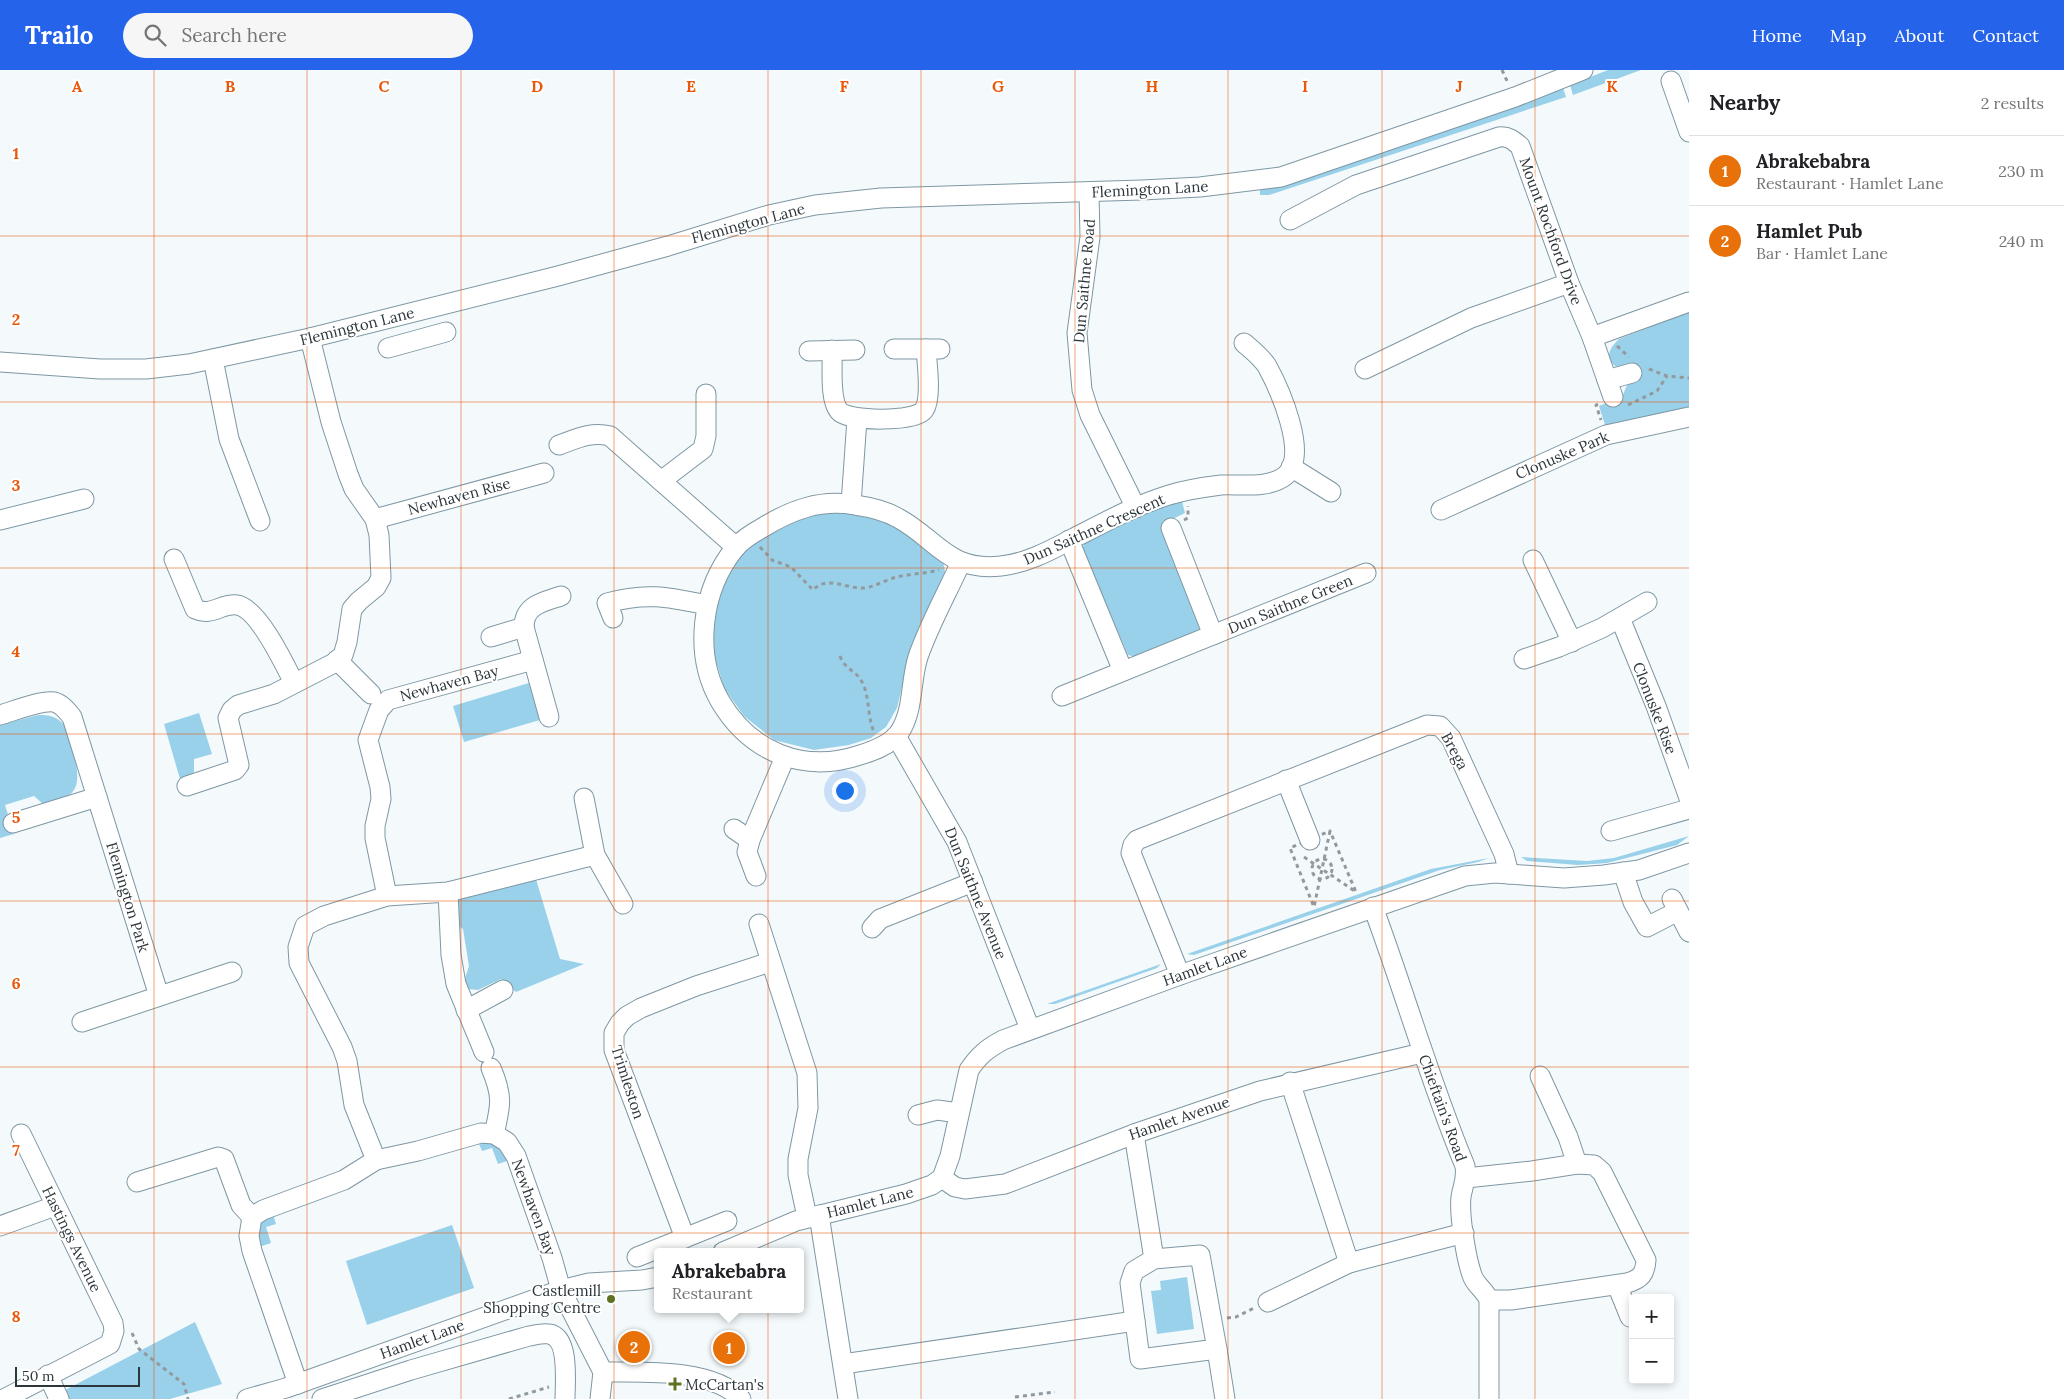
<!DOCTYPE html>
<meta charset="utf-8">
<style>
:root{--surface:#fff;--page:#f6f6f6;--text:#202124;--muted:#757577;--line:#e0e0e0;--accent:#2563eb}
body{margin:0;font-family:Lora,serif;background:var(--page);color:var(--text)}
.controls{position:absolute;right:15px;bottom:15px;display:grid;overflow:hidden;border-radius:5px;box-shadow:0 2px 8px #0003}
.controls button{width:45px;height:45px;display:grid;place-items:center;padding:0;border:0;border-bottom:1px solid var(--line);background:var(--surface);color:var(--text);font:25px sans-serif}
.scale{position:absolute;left:15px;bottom:12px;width:125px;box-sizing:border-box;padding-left:5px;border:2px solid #2c363b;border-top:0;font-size:14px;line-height:18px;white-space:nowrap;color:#2c363b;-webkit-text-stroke:4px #fff;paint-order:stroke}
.you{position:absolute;left:844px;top:720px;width:18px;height:18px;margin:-12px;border:4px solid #fff;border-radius:50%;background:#1a73e8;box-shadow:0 0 0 8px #1a73e833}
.badge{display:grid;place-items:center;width:32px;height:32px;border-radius:50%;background:var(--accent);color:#fff;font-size:16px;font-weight:700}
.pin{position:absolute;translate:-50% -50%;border:2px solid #fff;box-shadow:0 1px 5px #0006}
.popup{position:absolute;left:654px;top:1178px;width:150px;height:65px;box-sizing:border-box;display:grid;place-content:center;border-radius:5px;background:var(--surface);filter:drop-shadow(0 1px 4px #0005);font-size:16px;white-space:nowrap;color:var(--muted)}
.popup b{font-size:19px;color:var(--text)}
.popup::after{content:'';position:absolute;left:50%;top:100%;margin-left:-10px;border:10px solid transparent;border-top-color:var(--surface)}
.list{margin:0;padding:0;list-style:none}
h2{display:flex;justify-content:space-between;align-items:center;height:65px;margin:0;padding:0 20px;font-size:21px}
h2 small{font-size:16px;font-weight:400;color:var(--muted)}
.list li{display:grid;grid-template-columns:32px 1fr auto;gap:15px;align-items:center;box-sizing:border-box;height:70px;padding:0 20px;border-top:1px solid var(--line)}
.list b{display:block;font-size:19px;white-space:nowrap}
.list p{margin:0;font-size:16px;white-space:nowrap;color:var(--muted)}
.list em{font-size:16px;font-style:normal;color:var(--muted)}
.icon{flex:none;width:28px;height:28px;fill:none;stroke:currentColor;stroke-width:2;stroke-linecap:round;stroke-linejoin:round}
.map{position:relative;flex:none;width:1689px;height:1329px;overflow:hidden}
header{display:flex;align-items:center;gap:30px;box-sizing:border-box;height:70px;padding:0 25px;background:var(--accent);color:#fff}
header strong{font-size:24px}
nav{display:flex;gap:28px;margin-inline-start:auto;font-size:18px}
.search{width:350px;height:45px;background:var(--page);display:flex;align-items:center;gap:12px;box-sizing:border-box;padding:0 18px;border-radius:28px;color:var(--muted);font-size:19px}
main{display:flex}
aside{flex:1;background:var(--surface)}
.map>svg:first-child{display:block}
.green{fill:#99d0ea}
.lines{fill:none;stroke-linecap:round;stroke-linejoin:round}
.minor-casing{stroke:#7e97a3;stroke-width:21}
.path{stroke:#929a9d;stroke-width:3;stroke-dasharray:4 4;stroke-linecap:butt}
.minor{stroke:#fff;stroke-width:19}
.grid{fill:none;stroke:#e8590c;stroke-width:1;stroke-opacity:0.55}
.poi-dot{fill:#5e7222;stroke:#fff;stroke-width:2}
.labels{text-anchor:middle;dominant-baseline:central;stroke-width:4;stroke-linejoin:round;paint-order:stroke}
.street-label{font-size:15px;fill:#2c363b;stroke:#fff}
.poi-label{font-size:15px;fill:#2c363b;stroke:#fff;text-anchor:end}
.grid-label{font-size:16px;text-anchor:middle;font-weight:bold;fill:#e8590c;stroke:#fff;stroke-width:4;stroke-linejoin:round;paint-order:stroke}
</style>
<header>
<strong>Trailo</strong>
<div class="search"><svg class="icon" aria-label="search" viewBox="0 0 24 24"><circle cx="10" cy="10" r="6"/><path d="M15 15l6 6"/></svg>Search here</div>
<nav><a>Home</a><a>Map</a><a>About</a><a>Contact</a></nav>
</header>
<main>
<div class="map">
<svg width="1689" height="1329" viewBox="0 0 1689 1329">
<rect width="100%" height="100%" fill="#f4fafc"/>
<!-- green -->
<g class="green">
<path d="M1608 0H1641L1573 25 1570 15Z"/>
<path d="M1563 18 1566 27 1269 125H1260V118Z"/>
<path d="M1689 242V340L1637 348 1606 358 1599 336 1622 327 1627 315 1636 309 1624 297H1616L1609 290C1608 281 1612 276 1619 269Z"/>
<path d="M1181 427 1185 443 1162 454 1198 542 1201 553 1198 562 1136 587 1128 585 1082 478 1089 466Z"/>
<path d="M852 440 892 451 943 490 945 502 911 580 897 638 886 657 871 668 849 675 814 680 774 670 744 646 724 618 713 581 714 534 731 496 750 473 813 441Z"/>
<path d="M529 613 540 650 464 672 453 636Z"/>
<path d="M199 643 212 684 194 689V702L190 707 180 709 164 654Z"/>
<path d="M38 645C49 645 57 646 64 655 69 672 88 713 69 725 62 730 51 731 43 734L34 726 5 735 14 764 0 768V655Z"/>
<path d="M1689 766 1677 775 1607 793 1578 795 1527 791 1521 787 1587 791 1614 788Z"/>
<path d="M1489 788 1478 792 1440 800 1194 885 1187 884 1431 799Z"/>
<path d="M535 806 560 889 584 894 516 922 501 909 478 920 469 919 464 911 469 896 463 859 457 855 455 834 461 825Z"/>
<path d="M1161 894 1157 898 1055 934H1047Z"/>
<path d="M477 1069 498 1071 510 1090 498 1094 492 1078 482 1081Z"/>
<path d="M272 1141 276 1154 266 1157 271 1173 259 1177 257 1155Z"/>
<path d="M452 1155 474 1218 367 1255 346 1191Z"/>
<path d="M1187 1207 1194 1259 1157 1264 1151 1221 1161 1220 1160 1211Z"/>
<path d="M195 1252 222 1314 170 1329H48Z"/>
</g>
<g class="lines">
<!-- minor casing -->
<g class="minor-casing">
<g id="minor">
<path d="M1671 11 1689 62"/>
<path d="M1089 123 1090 167 1077 263 1082 320 1090 345 1136 438"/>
<path d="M1290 150 1356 115 1499 67C1508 66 1513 70 1520 76L1569 213 1592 267 1613 327"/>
<path d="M1592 267 1689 232"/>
<path d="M388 278 446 262"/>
<path d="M894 279H940"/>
<path d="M832 280C833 296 829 329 839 341 848 352 916 352 924 340 932 328 927 294 926 279"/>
<path d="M809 281 855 280"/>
<path d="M213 289 229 369 260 451"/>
<path d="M0 292 100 299H146L189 294 310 268 558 206 668 176 769 145 815 135 881 128 1142 120 1200 117 1281 107 1515 27 1583 0"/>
<path d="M1365 299 1471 248 1569 213"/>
<path d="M1607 310 1632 303"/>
<path d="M559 375C576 369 591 361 610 366L736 477"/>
<path d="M1291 397 1331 422"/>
<path d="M661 411 703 379 706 366V324"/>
<path d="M851 434 857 349"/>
<path d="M1441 440 1606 365 1689 347"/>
<path d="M375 449 544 403"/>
<path d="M0 450 84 429"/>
<path d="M1171 458 1213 565"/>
<path d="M1069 470 1123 601"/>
<path d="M174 489 195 539C212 547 221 533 237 535 258 538 285 595 294 613"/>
<path d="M1533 490 1572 572"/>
<path d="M961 492C947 523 929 555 918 587 910 612 914 641 899 663 890 675 873 681 860 685 803 704 750 682 720 631 693 584 701 519 736 477 743 469 753 463 762 458 791 440 820 429 855 435 869 437 886 441 898 448 937 469 948 502 1001 496 1028 493 1051 480 1074 468 1105 452 1136 435 1169 425 1186 420 1204 417 1221 415 1240 414 1268 419 1285 406 1310 386 1279 318 1267 296 1261 287 1252 280 1244 273"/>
<path d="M613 548 607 533C646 522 668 527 707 535"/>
<path d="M1620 548 1656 636 1689 728"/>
<path d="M491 567 524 557"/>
<path d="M1524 589 1559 577 1602 558 1647 532"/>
<path d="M337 590 371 624"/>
<path d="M1062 626 1366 503"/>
<path d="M0 645C14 641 41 630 54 632 62 634 67 641 72 647L159 926"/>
<path d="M549 647 524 557C524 535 543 532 561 526"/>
<path d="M896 666 957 772 1030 959"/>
<path d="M1286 710 1310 770"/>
<path d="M187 716 235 700 239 695 228 648 232 640 238 635 274 624 334 593 343 585 347 572 352 539 359 531 376 517 381 508 379 465 375 449 354 419 348 404 331 352 310 268"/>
<path d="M584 728 595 785 623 834"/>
<path d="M13 753 97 727"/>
<path d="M734 759 750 770"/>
<path d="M1611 761 1689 739"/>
<path d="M1623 802 1633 832 1647 857 1678 841"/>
<path d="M756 806 747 782 750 770 785 687"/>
<path d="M448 822 451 885 456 914 484 982"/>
<path d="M387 826 375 768V756L381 729 380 717 368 670 379 640 388 630 533 590"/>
<path d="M1672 829 1689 862"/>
<path d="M1373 837C1405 923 1430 1012 1465 1096 1467 1110 1463 1114 1461 1127 1459 1145 1466 1188 1472 1205 1475 1215 1485 1220 1489 1230V1329"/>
<path d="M759 854 807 1003 808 1038 798 1089V1105L807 1147"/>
<path d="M872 858 880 849 973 812"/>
<path d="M1180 905 1131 783 1133 775 1137 770 1427 655 1440 656 1451 668 1504 784 1509 804"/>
<path d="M466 940 503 920"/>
<path d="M82 952 232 902"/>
<path d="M491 998C503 1026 501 1035 494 1064"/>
<path d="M1540 1006 1568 1067 1577 1094"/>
<path d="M1290 1012 1349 1193"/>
<path d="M918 1045 937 1040 959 1043"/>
<path d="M1134 1064 1154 1189 1134 1201 1130 1213 1140 1289 1217 1279 1200 1185 1154 1189"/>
<path d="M376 1090 354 1035 347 991 342 977 299 893 298 877 305 856 324 846 387 826 448 822 595 785"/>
<path d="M942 1108 955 1117 965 1119 1005 1114 1134 1064 1260 1021 1422 983"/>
<path d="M1466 1108 1532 1101 1577 1094 1594 1095 1602 1102 1646 1190C1645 1204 1641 1209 1627 1213L1511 1230H1489"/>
<path d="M137 1112 218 1087 224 1089 241 1135 252 1147"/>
<path d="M819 1145 848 1329"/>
<path d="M0 1156 55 1136"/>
<path d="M685 1168 614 980V963L620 953 627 946 641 938 696 916 770 892"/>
<path d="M723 1182 796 1151 906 1124 932 1115 942 1108 950 1086 969 1000C979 985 988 978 1003 970L1180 905 1465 806 1495 803 1564 808 1604 805 1639 800 1689 783"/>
<path d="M637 1187 727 1151"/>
<path d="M1617 1215 1630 1247 1633 1246"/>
<path d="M1268 1232 1349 1193 1464 1163"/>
<path d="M1217 1279 1225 1329"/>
<path d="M843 1294 1135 1251"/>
<path d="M603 1302C641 1302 713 1298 741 1329"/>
<path d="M48 1305 59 1329"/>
<path d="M298 1314 252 1181 249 1166 252 1147 263 1140 344 1110 376 1090 418 1081 481 1063 494 1064 507 1072 516 1086 552 1188 561 1220 603 1302 600 1329"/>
<path d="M4 1329 110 1274 114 1261 113 1253 21 1064"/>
<path d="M247 1329 286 1318 561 1220 589 1213 642 1210 658 1207"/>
<path d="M322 1329 411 1300 529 1266C535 1265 543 1263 549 1264 570 1267 565 1313 565 1329"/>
</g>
</g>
<!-- path -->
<g class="path">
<path d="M1502 0 1508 13"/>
<path d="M1617 276 1629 287"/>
<path d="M1649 299 1667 306 1689 308"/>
<path d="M1598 334 1596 335 1601 350"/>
<path d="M1628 335 1657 321 1667 306"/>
<path d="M1184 450 1188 448V436"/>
<path d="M760 477 772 490 791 497 813 520C827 505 846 519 864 518 875 517 883 511 893 508 907 504 923 504 939 500"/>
<path d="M840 586C845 600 856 600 862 612 870 627 867 646 874 662"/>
<path d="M1330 761 1314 837 1290 778Z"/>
<path d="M1304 787 1356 822 1330 761"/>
<circle cx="1322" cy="799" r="10"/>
<path d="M1227 1248 1236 1247 1254 1238"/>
<path d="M132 1263 139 1279 184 1314 188 1329"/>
<path d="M1015 1327 1055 1322"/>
<path d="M509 1329 549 1317"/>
</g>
<!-- minor -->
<use href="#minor" class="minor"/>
</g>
<!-- grid -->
<path class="grid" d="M154 0V1329M307 0V1329M461 0V1329M614 0V1329M768 0V1329M921 0V1329M1075 0V1329M1228 0V1329M1382 0V1329M1535 0V1329M0 166H1689M0 332H1689M0 498H1689M0 664H1689M0 831H1689M0 997H1689M0 1163H1689"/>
<!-- markers -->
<g class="poi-dot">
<circle cx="611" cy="1229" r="5"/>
<path d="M672.5 1306.5h5v5h5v5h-5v5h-5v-5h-5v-5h5z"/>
</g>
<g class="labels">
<!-- street labels -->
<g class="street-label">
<text transform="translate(1150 119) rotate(-3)">Flemington Lane</text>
<text transform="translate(748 153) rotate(-15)">Flemington Lane</text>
<text transform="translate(1551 161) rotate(70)">Mount Rochford Drive</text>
<text transform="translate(1084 211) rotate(-85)">Dun Saithne Road</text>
<text transform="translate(357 256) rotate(-14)">Flemington Lane</text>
<text transform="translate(1562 385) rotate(-23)">Clonuske Park</text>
<text transform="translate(459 426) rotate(-15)">Newhaven Rise</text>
<text transform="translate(1094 459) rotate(-24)">Dun Saithne Crescent</text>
<text transform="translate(1290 534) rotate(-22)">Dun Saithne Green</text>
<text transform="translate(449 613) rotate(-15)">Newhaven Bay</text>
<text transform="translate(1655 638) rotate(69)">Clonuske Rise</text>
<text transform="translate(1455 681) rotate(62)">Brega</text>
<text transform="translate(976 823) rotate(68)">Dun Saithne Avenue</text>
<text transform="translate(128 827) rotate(73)">Flemington Park</text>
<text transform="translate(1205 896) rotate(-20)">Hamlet Lane</text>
<text transform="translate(628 1012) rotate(72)">Trimleston</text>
<text transform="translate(1443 1038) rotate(70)">Chieftain's Road</text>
<text transform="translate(1179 1048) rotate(-19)">Hamlet Avenue</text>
<text transform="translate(870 1132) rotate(-14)">Hamlet Lane</text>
<text transform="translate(534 1137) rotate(70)">Newhaven Bay</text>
<text transform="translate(72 1169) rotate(64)">Hastings Avenue</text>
<text transform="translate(422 1269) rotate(-20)">Hamlet Lane</text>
</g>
<!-- poi labels -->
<g class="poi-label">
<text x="601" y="1220">Castlemill<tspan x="601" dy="17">Shopping Centre</tspan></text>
<text x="685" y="1314" text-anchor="start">McCartan's</text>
</g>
</g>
<g class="grid-label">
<text x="77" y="22">A</text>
<text x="230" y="22">B</text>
<text x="384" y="22">C</text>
<text x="537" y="22">D</text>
<text x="691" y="22">E</text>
<text x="844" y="22">F</text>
<text x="998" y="22">G</text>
<text x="1152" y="22">H</text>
<text x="1305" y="22">I</text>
<text x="1459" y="22">J</text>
<text x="1612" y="22">K</text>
<text x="16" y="89">1</text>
<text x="16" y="255">2</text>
<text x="16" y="421">3</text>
<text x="16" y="587">4</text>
<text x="16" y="753">5</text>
<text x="16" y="919">6</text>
<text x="16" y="1086">7</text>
<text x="16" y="1252">8</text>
</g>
</svg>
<div class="controls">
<button>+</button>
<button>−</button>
</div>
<div class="scale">50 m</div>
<div class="you"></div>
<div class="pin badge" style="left:729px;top:1278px;background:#e8710a">1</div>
<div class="popup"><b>Abrakebabra</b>Restaurant</div>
<div class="pin badge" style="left:634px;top:1277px;background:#e8710a">2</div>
</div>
<aside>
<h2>Nearby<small>2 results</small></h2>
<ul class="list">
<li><span class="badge" style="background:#e8710a">1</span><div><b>Abrakebabra</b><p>Restaurant · Hamlet Lane</p></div><em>230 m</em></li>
<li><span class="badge" style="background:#e8710a">2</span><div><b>Hamlet Pub</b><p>Bar · Hamlet Lane</p></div><em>240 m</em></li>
</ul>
</aside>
</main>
